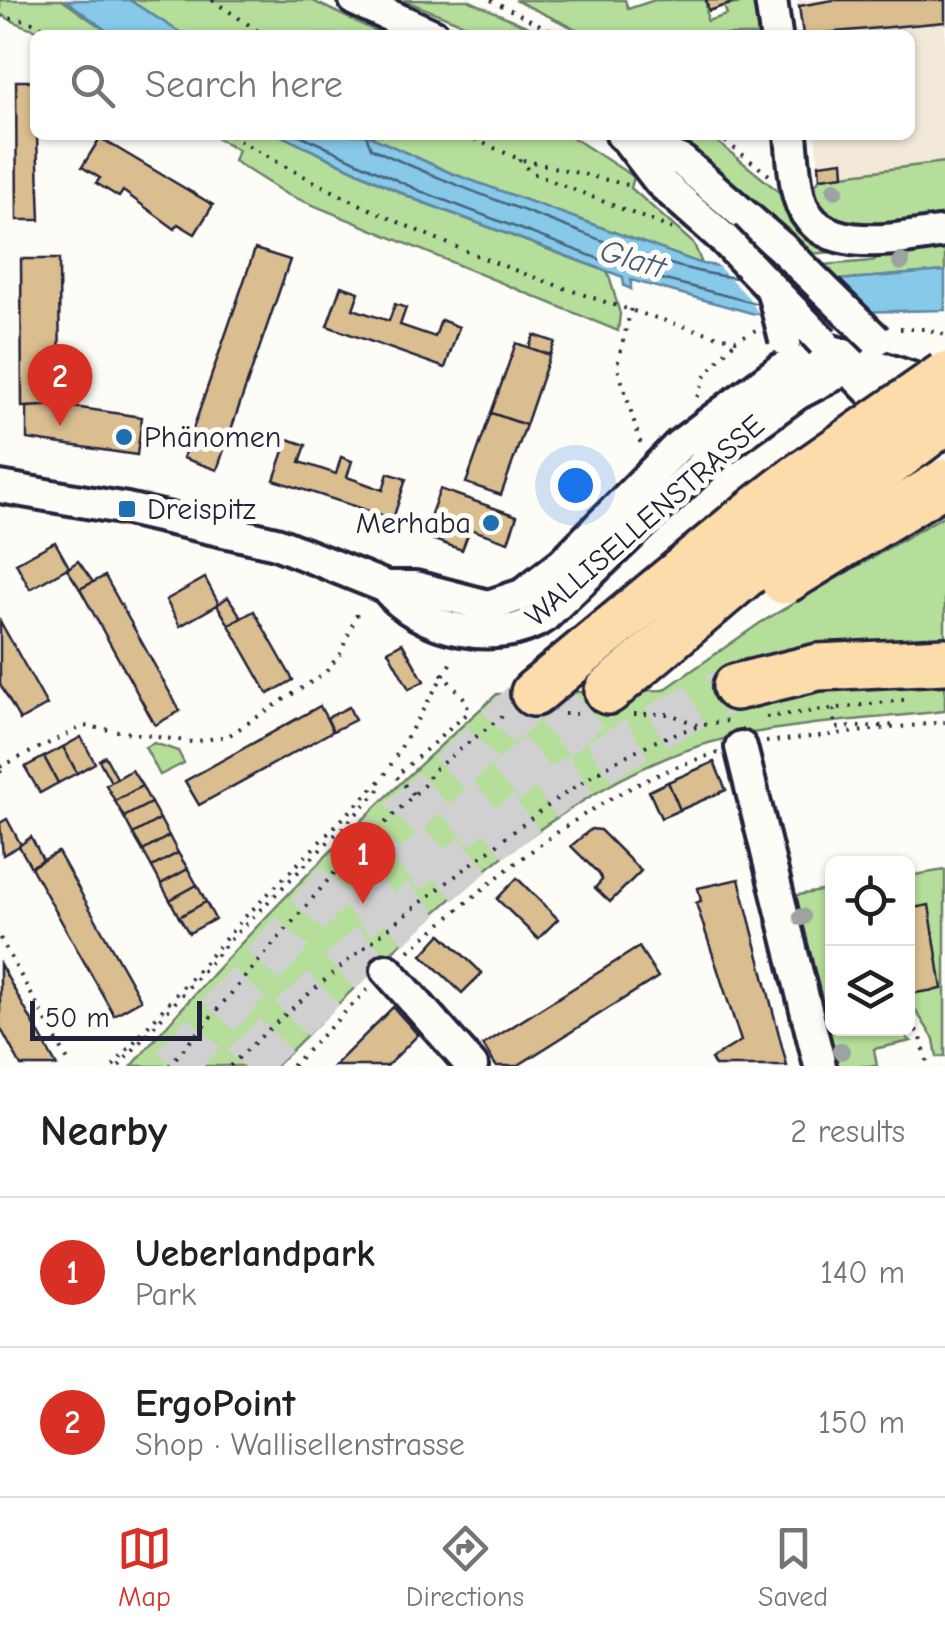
<!DOCTYPE html>
<meta charset="utf-8">
<style>
:root{--surface:#fff;--page:#f6f6f6;--text:#202124;--muted:#757577;--line:#e0e0e0;--accent:#d93025}
body{margin:0;font-family:"Comic Neue",sans-serif;background:var(--page);color:var(--text)}
.controls{position:absolute;right:30px;bottom:30px;display:grid;overflow:hidden;border-radius:15px;box-shadow:0 2px 8px #0004}
.controls button{width:90px;height:90px;display:grid;place-items:center;padding:0;border:0;border-bottom:2px solid var(--line);background:var(--surface);color:var(--text);font:50px sans-serif}
.scale{position:absolute;left:30px;bottom:25px;width:172px;box-sizing:border-box;padding-left:10px;border:5px solid #22223b;border-top:0;font-size:28px;line-height:35px;white-space:nowrap;color:#22223b;-webkit-text-stroke:8px #fdfcf7;paint-order:stroke}
.you{position:absolute;left:575px;top:485px;width:35px;height:35px;margin:-25px;border:8px solid #fff;border-radius:50%;background:#1a73e8;box-shadow:0 0 0 15px #1a73e833}
.badge{display:grid;place-items:center;width:65px;height:65px;border-radius:50%;background:var(--accent);color:#fff;font-size:32px;font-weight:700}
.pin{position:absolute;translate:-50% -82px;filter:drop-shadow(0 2px 5px #0008)}
.pin::after{content:'';position:absolute;top:52px;width:35px;height:30px;background:inherit;clip-path:polygon(0 0,100% 0,50% 100%)}
.list{margin:0;padding:0;list-style:none}
h2{display:flex;justify-content:space-between;align-items:center;height:130px;margin:0;padding:0 40px;font-size:42px}
h2 small{font-size:32px;font-weight:400;color:var(--muted)}
.list li{display:grid;grid-template-columns:65px 1fr auto;gap:30px;align-items:center;box-sizing:border-box;height:150px;padding:0 40px;border-top:2px solid var(--line)}
.list b{display:block;font-size:38px;white-space:nowrap}
.list p{margin:0;font-size:32px;white-space:nowrap;color:var(--muted)}
.list em{font-size:32px;font-style:normal;color:var(--muted)}
.icon{flex:none;width:55px;height:55px;fill:none;stroke:currentColor;stroke-width:2;stroke-linecap:round;stroke-linejoin:round}
.map{position:relative;flex:none;width:945px;height:1066px;overflow:hidden}
.search{position:absolute;background:var(--surface);box-shadow:0 2px 8px #0004;left:30px;right:30px;top:30px;height:110px;display:flex;align-items:center;gap:25px;box-sizing:border-box;padding:0 35px;border-radius:15px;color:var(--muted);font-size:38px}
.sheet{height:430px;background:var(--surface)}
nav{display:flex;justify-content:space-around;align-items:center;box-sizing:border-box;height:140px;border-top:2px solid var(--line);background:var(--surface);font-size:28px;color:var(--muted)}
nav a{display:grid;justify-items:center;gap:5px}
nav .on{color:var(--accent)}
.map>svg:first-child{display:block}
.built{fill:#f2e9d8}
.green{fill:#b5de9a;stroke:#6c806a;stroke-width:2.5}
.water{fill:#87c9e8;stroke:#5f86a3;stroke-width:2.5}
.pier{fill:#fdfcf7}
.lines{fill:none;stroke-linecap:round;stroke-linejoin:round}
.shore{stroke:#4a6580;stroke-width:2.5}
.building{fill:#dabe8f;stroke:#22223b;stroke-width:2.5}
.highway-tunnel{stroke:#d1d0d1;stroke-width:45;stroke-dasharray:45 22;stroke-linecap:butt}
.minor-casing{stroke:#22223b;stroke-width:38}
.highway-casing{stroke:#22223b;stroke-width:52}
.path{stroke:#22223b;stroke-width:4;stroke-dasharray:2.5 8;stroke-linecap:butt}
.minor{stroke:#fdfcf7;stroke-width:30}
.highway{stroke:#fddcac;stroke-width:45}
.minor-bridge-casing{stroke:#22223b;stroke-width:38;stroke-linecap:butt}
.highway-bridge-casing{stroke:#22223b;stroke-width:52;stroke-linecap:butt}
.minor-bridge{stroke:#fdfcf7;stroke-width:30}
.highway-bridge{stroke:#fddcac;stroke-width:45}
.tree{fill:#9da3a0}
.poi-dot{fill:#1f6fb2;stroke:#fdfcf7;stroke-width:4}
.labels{text-anchor:middle;dominant-baseline:central;stroke-width:10;stroke-linejoin:round;paint-order:stroke}
.poi-label{font-size:30px;fill:#22223b;stroke:#fdfcf7;text-anchor:start}
.street-label{font-size:30px;fill:#22223b;stroke:#fdfcf7}
.water-label{font-size:32px;font-style:italic;fill:#455c78;stroke:#fdfcf7}
</style>
<div class="map">
<svg width="945" height="1066" viewBox="0 0 945 1066">
<rect width="100%" height="100%" fill="#fdfcf7"/>
<filter id="ink" filterUnits="userSpaceOnUse"><feTurbulence type="fractalNoise" baseFrequency=".01" numOctaves="2"/><feDisplacementMap in="SourceGraphic" scale="20" xChannelSelector="R" yChannelSelector="G"/><feConvolveMatrix kernelMatrix="1 2 1 2 8 2 1 2 1" color-interpolation-filters="sRGB"/></filter>
<g filter="url(#ink)">
<!-- built -->
<path class="built" d="M798 0H945V163L820 178 815 135H910V35H803Z"/>
<!-- green -->
<g class="green">
<path d="M0 0H62L112 35C70 35 36 37 0 14Z"/>
<path d="M129 0H311L384 35H184Z"/>
<path d="M403 0H468L546 35H491Z"/>
<path d="M515 0H625L628 9 655 0H706L707 21 727 15 724 6 763 0 767 35H588Z"/>
<path d="M212 135H280L416 200 608 272 620 314 618 331 286 194 234 161 238 150Z"/>
<path d="M367 135H569L634 177 631 188 694 244 702 264 451 173Z"/>
<path d="M668 135H709L789 200 864 249 811 254Z"/>
<path d="M945 162V225C886 228 849 246 809 195L820 178Z"/>
<path d="M945 239V271L838 280 822 265 873 261 895 244Z"/>
<path d="M945 515V651L711 688 945 679V711C875 719 802 722 733 737 565 772 394 947 276 1066H132C245 932 367 811 497 694L664 690 760 623Z"/>
<path d="M154 743 178 751 184 763 160 775 145 747Z"/>
<path d="M945 870V1056L937 1057 934 1039 909 1000 908 1017V876Z"/>
<path d="M832 889V1028L896 1029 911 1041 874 1049 877 1066H830L787 897Z"/>
</g>
<!-- water -->
<g class="water">
<path d="M66 0H129L184 35H112Z"/>
<path d="M280 135H367L451 173 702 264 838 280 945 271V310L755 314 631 280V289L624 286 623 277 417 200Z"/>
</g>
<!-- pier -->
<path class="pier" d="M712 260 832 274 878 319H762L748 297Z"/>
<g class="lines">
<!-- shore -->
<g class="shore">
<path d="M300 135 420 191 631 271 758 304"/>
<path d="M366 135 371 148C433 177 496 200 559 224 617 246 675 271 737 278"/>
</g>
</g>
<!-- building -->
<g class="building">
<path d="M706 0H741L709 11Z"/>
<path d="M833 0H945V22L803 35 799 6Z"/>
<path d="M16 81H35L40 220H17Z"/>
<path d="M100 138 213 205 195 234 178 224 175 229 123 191 119 197 96 183 100 178 82 167Z"/>
<path d="M843 161 844 175 820 178 819 164Z"/>
<path d="M255 249 290 260 217 470 183 458Z"/>
<path d="M21 259H59L60 407H22Z"/>
<path d="M341 286 359 292 353 309 389 321 395 304 406 308 400 325 435 337 441 320 459 327 445 368 327 326Z"/>
<path d="M534 335 555 342 550 355 529 348Z"/>
<path d="M516 343 550 355 526 425 491 413Z"/>
<path d="M60 405 142 417 137 455 27 439V407Z"/>
<path d="M491 413 526 425 501 495 466 483Z"/>
<path d="M288 439 306 445 300 462 336 474 341 457 352 461 347 477 383 490 388 473 406 479 393 519 274 480Z"/>
<path d="M440 489 517 516 508 542 470 529 462 550 423 536Z"/>
<path d="M55 542 69 567 30 589 16 563Z"/>
<path d="M78 561 93 582 80 589 67 569Z"/>
<path d="M105 576 180 711 155 725 80 589Z"/>
<path d="M205 578 219 604 180 626 166 600Z"/>
<path d="M228 597 242 618 229 625 217 605Z"/>
<path d="M254 611 293 680 268 694 229 625Z"/>
<path d="M0 621 47 705 20 720 0 684Z"/>
<path d="M402 643 424 681 409 689 388 651Z"/>
<path d="M320 706 333 731 199 805 185 781Z"/>
<path d="M349 707 355 720 333 731 327 718Z"/>
<path d="M81 737 95 763 77 773 63 747Z"/>
<path d="M63 747 77 773 58 783 44 757Z"/>
<path d="M105 756 117 778 111 782 99 760Z"/>
<path d="M44 757 58 783 40 793 25 767Z"/>
<path d="M714 762 726 790 680 810 668 782Z"/>
<path d="M132 770 142 786 115 801 106 785Z"/>
<path d="M668 782 680 810 661 818 649 791Z"/>
<path d="M142 786 151 803 124 817 115 801Z"/>
<path d="M151 803 160 819 133 834 124 817Z"/>
<path d="M7 819 21 845 3 855 0 823Z"/>
<path d="M160 819 169 836 143 851 133 834Z"/>
<path d="M591 829 600 830 641 871 610 902 595 888 602 880 599 874 571 846Z"/>
<path d="M169 836 178 853 152 867 143 851Z"/>
<path d="M31 837 43 860 31 867 19 846Z"/>
<path d="M58 852 141 1000 114 1015 31 867Z"/>
<path d="M178 853 188 869 161 884 152 867Z"/>
<path d="M188 869 197 885 170 900 161 884Z"/>
<path d="M517 878 558 919 538 939 497 899Z"/>
<path d="M739 879 787 1066H715L711 1059 741 1041 696 903 701 901 698 888Z"/>
<path d="M197 885 206 902 179 917 170 900Z"/>
<path d="M206 902 215 919 189 933 179 917Z"/>
<path d="M929 905 942 989 908 994V909Z"/>
<path d="M441 934 482 973 462 993 422 955Z"/>
<path d="M639 947 658 977 517 1066H496L483 1045Z"/>
<path d="M0 964 57 1066H21L0 1027Z"/>
<path d="M393 1007 418 1035 387 1066H334Z"/>
</g>
<g class="lines">
<!-- highway-tunnel -->
<g class="highway-tunnel">
<path d="M356 919 608 691"/>
<path d="M174 1066 339 879 534 693"/>
<path d="M243 1066C396 919 539 775 736 687"/>
</g>
<!-- minor casing -->
<g class="minor-casing">
<g id="minor">
<path d="M355 0 433 35"/>
<path d="M771 0 776 35"/>
<path d="M622 135 682 161 782 248"/>
<path d="M791 135C793 155 794 178 799 197 816 259 900 238 945 232"/>
<path d="M627 139 660 182 723 238"/>
<path d="M835 355 900 421 945 457"/>
<path d="M0 487 127 509 276 543 386 587H415L488 606 522 595 563 563 678 446 781 369 832 351 917 380"/>
<path d="M386 587C419 631 498 647 544 617L713 455 797 394 847 368"/>
<path d="M741 747 820 1066"/>
<path d="M387 970 472 1066"/>
</g>
</g>
<!-- highway casing -->
<g class="highway-casing">
<g id="highway">
<path d="M736 687 818 667 945 661"/>
<path d="M608 691 765 558"/>
<path d="M534 693 738 524"/>
</g>
</g>
<!-- path -->
<g class="path">
<path d="M212 0 264 35"/>
<path d="M491 0 560 35"/>
<path d="M0 17 28 20 57 35"/>
<path d="M230 135C378 223 546 288 711 334L736 340 756 330"/>
<path d="M465 135 519 159 628 185"/>
<path d="M717 135 769 175"/>
<path d="M519 159 530 172 672 229"/>
<path d="M631 309 617 365 642 448"/>
<path d="M900 329H925L945 335"/>
<path d="M697 397 707 373 736 340"/>
<path d="M834 709 835 728 899 725"/>
<path d="M564 714H585"/>
<path d="M634 714H670L697 725"/>
<path d="M766 717 911 699"/>
<path d="M766 742 945 722"/>
<path d="M0 767 84 726 192 742 228 736 325 673 340 654 360 607"/>
<path d="M0 771 3 777"/>
<path d="M413 794 396 776 469 712 465 699 441 673"/>
<path d="M0 938 71 1066"/>
<path d="M409 951C501 873 599 786 718 753"/>
<path d="M908 1023 920 1034 928 1066"/>
<path d="M113 1066 242 920 383 778 454 657"/>
<path d="M119 1066 231 939 378 792 381 782"/>
<path d="M169 1066 336 871 428 781 431 772 505 714"/>
<path d="M230 1066C305 993 387 928 470 865 544 809 632 733 727 721"/>
<path d="M292 1066 369 988"/>
</g>
<!-- minor -->
<use href="#minor" class="minor"/>
<!-- highway -->
<use href="#highway" class="highway"/>
<!-- minor-bridge casing -->
<g class="minor-bridge-casing">
<g id="minor-bridge">
<path d="M723 238 823 342"/>
<path d="M782 248 876 340"/>
<path d="M773 292 785 340"/>
</g>
</g>
<!-- highway-bridge casing -->
<g class="highway-bridge-casing">
<g id="highway-bridge">
<path d="M738 524 797 478 945 375"/>
<path d="M765 558 945 421"/>
<path d="M784 581 945 482"/>
</g>
</g>
<!-- minor-bridge -->
<use href="#minor-bridge" class="minor-bridge"/>
<!-- highway-bridge -->
<use href="#highway-bridge" class="highway-bridge"/>
</g>
<!-- trees -->
<g class="tree">
<circle cx="835" cy="190" r="9"/>
<circle cx="901" cy="262" r="9"/>
<circle cx="802" cy="917" r="9"/>
<circle cx="841" cy="1051" r="9"/>
</g>
</g>
<!-- markers -->
<g class="poi-dot">
<circle cx="124" cy="437" r="10"/>
<rect x="117" y="499" width="20" height="20" rx="5"/>
<circle cx="491" cy="523" r="10"/>
</g>
<g class="labels">
<!-- poi labels -->
<g class="poi-label">
<text x="144" y="437">Phänomen</text>
<text x="147" y="509">Dreispitz</text>
<text x="471" y="523" text-anchor="end">Merhaba</text>
</g>
<!-- street labels -->
<g class="street-label">
<text transform="translate(645 521) rotate(-41)">WALLISELLENSTRASSE</text>
</g>
<!-- water labels -->
<g class="water-label">
<text transform="translate(633 259) rotate(17)">Glatt</text>
</g>
</g>
</svg>
<div class="controls">
<button><svg class="icon" aria-label="locate" viewBox="0 0 24 24"><circle cx="12" cy="12" r="6"/><path d="M12 2v4M12 18v4M2 12h4M18 12h4"/></svg></button>
<button><svg class="icon" aria-label="layers" viewBox="0 0 24 24"><path d="M12 4l9 5-9 5-9-5zM3 14l9 5 9-5"/></svg></button>
</div>
<div class="scale">50 m</div>
<div class="you"></div>
<div class="pin badge" style="left:363px;top:904px">1</div>
<div class="pin badge" style="left:60px;top:426px">2</div>
<div class="search"><svg class="icon" aria-label="search" viewBox="0 0 24 24"><circle cx="10" cy="10" r="6"/><path d="M15 15l6 6"/></svg>Search here</div>
</div>
<section class="sheet">
<h2>Nearby<small>2 results</small></h2>
<ul class="list">
<li><span class="badge">1</span><div><b>Ueberlandpark</b><p>Park</p></div><em>140 m</em></li>
<li><span class="badge">2</span><div><b>ErgoPoint</b><p>Shop · Wallisellenstrasse</p></div><em>150 m</em></li>
</ul>
</section>
<nav>
<a class="on"><svg class="icon" aria-label="map" viewBox="0 0 24 24"><path d="M3 6l6-2 6 2 6-2v14l-6 2-6-2-6 2zM9 4v14M15 6v14"/></svg>Map</a>
<a><svg class="icon" aria-label="directions" viewBox="0 0 24 24"><path d="M12 3l9 9-9 9-9-9zM9 14v-3h6M13 9l2 2-2 2"/></svg>Directions</a>
<a><svg class="icon" aria-label="saved" viewBox="0 0 24 24"><path d="M7 4h10v16l-5-4-5 4z"/></svg>Saved</a>
</nav>
